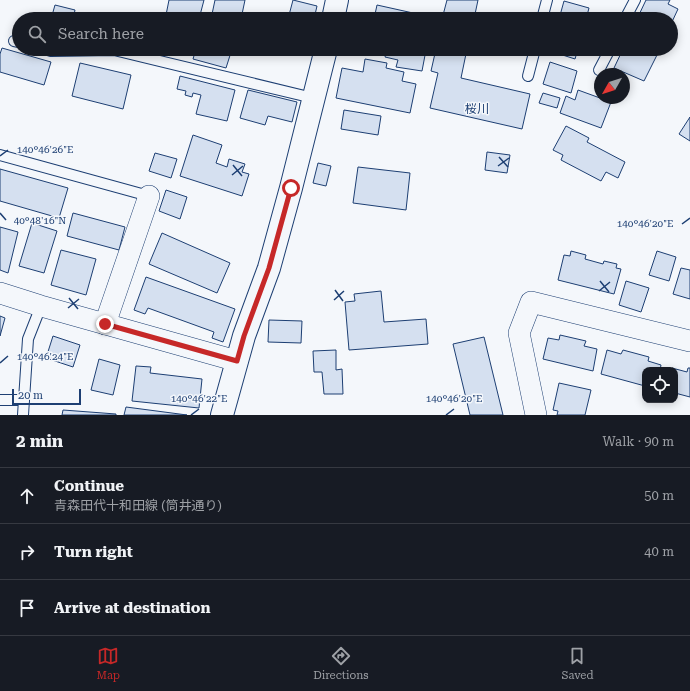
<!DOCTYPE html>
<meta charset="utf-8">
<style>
:root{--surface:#171b24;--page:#20242c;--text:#f1f3f6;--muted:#9ea1a6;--line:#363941;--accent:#c62828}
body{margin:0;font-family:"Roboto Serif","Noto Sans JP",serif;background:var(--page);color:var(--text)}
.controls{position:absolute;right:12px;bottom:12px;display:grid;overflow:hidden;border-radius:8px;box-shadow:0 2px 10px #0003}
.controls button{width:36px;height:36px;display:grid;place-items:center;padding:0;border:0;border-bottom:1px solid var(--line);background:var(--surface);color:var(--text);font:20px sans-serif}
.compass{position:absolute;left:594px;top:68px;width:36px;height:36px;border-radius:50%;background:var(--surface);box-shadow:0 2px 10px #0003;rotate:231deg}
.scale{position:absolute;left:12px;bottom:10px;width:69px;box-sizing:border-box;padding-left:4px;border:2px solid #1d3f73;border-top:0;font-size:11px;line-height:14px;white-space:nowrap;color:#1d3f73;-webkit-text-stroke:3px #f4f7fb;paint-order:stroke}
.stop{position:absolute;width:12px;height:12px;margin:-9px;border:3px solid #c62828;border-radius:50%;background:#fff}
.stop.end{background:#c62828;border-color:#fff;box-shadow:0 1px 4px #0008}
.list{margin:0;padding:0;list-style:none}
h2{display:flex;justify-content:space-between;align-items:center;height:52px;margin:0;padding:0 16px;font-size:17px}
h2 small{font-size:13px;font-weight:400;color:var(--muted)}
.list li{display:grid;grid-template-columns:26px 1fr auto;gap:12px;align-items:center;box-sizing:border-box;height:56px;padding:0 16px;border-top:1px solid var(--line)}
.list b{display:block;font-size:15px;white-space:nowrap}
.list p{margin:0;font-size:13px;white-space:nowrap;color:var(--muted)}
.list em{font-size:13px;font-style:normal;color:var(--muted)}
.icon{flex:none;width:22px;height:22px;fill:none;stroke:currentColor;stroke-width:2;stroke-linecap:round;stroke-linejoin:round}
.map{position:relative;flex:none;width:690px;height:415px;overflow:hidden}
.search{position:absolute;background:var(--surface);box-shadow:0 2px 10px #0003;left:12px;right:12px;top:12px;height:44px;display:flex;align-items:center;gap:10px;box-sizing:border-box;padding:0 14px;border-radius:22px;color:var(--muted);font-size:15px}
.sheet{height:220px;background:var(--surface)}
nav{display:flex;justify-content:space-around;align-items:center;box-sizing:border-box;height:56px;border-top:1px solid var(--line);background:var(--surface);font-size:11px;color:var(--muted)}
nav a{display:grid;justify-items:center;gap:2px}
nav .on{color:var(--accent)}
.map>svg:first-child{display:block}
.building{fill:#d5e0f0;stroke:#1d3f73}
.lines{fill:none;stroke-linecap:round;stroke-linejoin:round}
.service-casing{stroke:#1d3f73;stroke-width:12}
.minor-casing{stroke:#1d3f73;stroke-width:22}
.primary-casing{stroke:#1d3f73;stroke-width:24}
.service{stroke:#f4f7fb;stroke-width:10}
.minor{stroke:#f4f7fb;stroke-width:21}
.primary{stroke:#f4f7fb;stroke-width:22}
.route{stroke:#c62828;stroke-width:5}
.ticks{fill:none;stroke:#1d3f73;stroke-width:1.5}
.labels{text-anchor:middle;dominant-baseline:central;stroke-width:3;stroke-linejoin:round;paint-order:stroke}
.neighbourhood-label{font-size:12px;fill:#1d3f73;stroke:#f4f7fb}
.ticks-label{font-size:10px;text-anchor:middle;fill:#1d3f73;stroke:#f4f7fb;stroke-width:3;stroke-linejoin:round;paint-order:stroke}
</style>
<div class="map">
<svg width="690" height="415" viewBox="0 0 690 415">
<rect width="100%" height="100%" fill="#f4f7fb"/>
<!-- building -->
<g class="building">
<path d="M169 0H204L199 19H184L166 15Z"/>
<path d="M215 0H245L241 19H211Z"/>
<path d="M293 0 317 6 314 19H288Z"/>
<path d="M447 0H478L474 19H442Z"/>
<path d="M646 0H670L668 4 678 9 671 24V19H637Z"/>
<path d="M564 1 589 8 586 19H559Z"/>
<path d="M55 5 75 10 73 19H51Z"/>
<path d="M377 5 422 15 421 19H374Z"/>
<path d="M2 48 51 62 44 85 0 72V54Z"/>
<path d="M196 49H232L226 68 193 59Z"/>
<path d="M387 49H419L426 50 422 71 396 67 398 60 385 57Z"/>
<path d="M436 49H467L461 78 530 94 522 129 430 108 438 73 431 71Z"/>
<path d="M551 49H578L575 59 550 51Z"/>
<path d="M623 49H660L644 81 614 68Z"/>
<path d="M365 59 387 63 386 68 404 72 402 81 416 84 410 113 336 98 342 68 363 72Z"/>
<path d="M550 62 577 71 571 93 543 84Z"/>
<path d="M80 63 131 75 123 109 72 96Z"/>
<path d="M180 76 235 90 227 121 196 114 201 95 193 93 192 97 185 95 186 91 177 89Z"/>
<path d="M248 90 297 102 292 122 268 116 265 125 240 118Z"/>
<path d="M578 90 611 102 601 128 560 113 566 96 575 100Z"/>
<path d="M543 93 560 98 557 108 539 103Z"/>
<path d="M344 110 381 116 378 135 341 129Z"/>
<path d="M690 117V141L679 134Z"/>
<path d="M566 126 589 138 587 142 625 162 618 178 606 172 601 181 561 160 563 155 553 150Z"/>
<path d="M193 135 222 145 216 163 227 167 229 159 245 164 242 172 249 174 242 196 180 176Z"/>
<path d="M487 152 510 155 507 173 485 170Z"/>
<path d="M155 153 177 159 171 178 149 171Z"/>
<path d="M318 163 331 166 326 186 313 183Z"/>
<path d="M358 167 410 173 406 210 353 203Z"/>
<path d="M0 169 68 188 59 218 0 201Z"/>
<path d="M166 190 187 197 180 219 159 211Z"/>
<path d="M73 213 125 227 119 250 67 236Z"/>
<path d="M32 223 57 231 44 273 19 266Z"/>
<path d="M0 227 18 232 8 273 0 270Z"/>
<path d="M162 233 230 263 217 293 149 264Z"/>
<path d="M61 250 96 259 86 295 51 285Z"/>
<path d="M571 251 586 255 585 259 603 264 604 261 617 264 616 268 621 269 614 294 558 280 564 255 570 256Z"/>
<path d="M657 251 676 257 669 281 649 275Z"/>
<path d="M681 268 690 270V299L673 294Z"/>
<path d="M146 277 235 309 223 342 212 338 214 332 148 308 145 314 134 310Z"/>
<path d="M626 281 649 288 641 312 619 305Z"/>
<path d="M381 291 384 322 426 319 428 344 349 350 345 302 355 301 354 294Z"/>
<path d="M0 316 5 318 0 336Z"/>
<path d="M269 320 302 321 301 343 268 342Z"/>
<path d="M560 335 586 341 584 346 597 349 593 371 543 359 548 338 559 340Z"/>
<path d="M53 336 80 345 73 367 46 358Z"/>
<path d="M484 337 503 415H470L453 344Z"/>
<path d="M336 350V370L342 369 343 394H324L322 372H314L313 351Z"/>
<path d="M607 350 621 354 623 350 649 357 648 361 661 365 660 370H645V386L601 374Z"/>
<path d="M99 359 120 365 113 395 91 390Z"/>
<path d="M136 366 151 367 150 373 202 379 199 408 132 401Z"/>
<path d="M672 368 687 372 688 368H690V397L675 393V370H671Z"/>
<path d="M559 383 591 390 585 415H557L558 411 553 410Z"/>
<path d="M126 407 187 415H124Z"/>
<path d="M63 410 116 414V415H62Z"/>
</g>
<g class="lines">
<!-- service casing -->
<g class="service-casing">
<g id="service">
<path d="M542 19 547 0"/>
<path d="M625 19 635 0"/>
<path d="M14 41 19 42"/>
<path d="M45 49 51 51 114 50 313 98"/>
<path d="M599 70 610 49"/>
<path d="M528 76 535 49"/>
<path d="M0 155 149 196"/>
<path d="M0 400H24"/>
<path d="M23 415 28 339 41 306"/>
</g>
</g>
<!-- minor casing -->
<g class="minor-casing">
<g id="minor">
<path d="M0 293 41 306 237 361"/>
<path d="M105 324 149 196"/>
<path d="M536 415 519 333 531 302 690 341"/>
</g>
</g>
<!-- primary casing -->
<g class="primary-casing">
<g id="primary">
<path d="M333 19 337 0"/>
<path d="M222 415 244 336 269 268 291 188 326 49"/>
</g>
</g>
<!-- service -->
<use href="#service" class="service"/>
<!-- minor -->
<use href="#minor" class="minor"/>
<!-- primary -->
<use href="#primary" class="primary"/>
</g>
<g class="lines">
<!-- route -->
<path class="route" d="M105 324 237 361 244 336 269 268 291 188"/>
</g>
<!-- ticks -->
<path class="ticks" d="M0 156 8 150M499 157 508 167M233 165 242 176M498 166 509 158M232 175 243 166M0 213 6 220M682 224 690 218M600 281 609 292M335 290 343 301M599 291 610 282M69 298 78 309M334 300 344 291M68 308 79 299M0 363 8 356M191 415 199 409M446 415 454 409"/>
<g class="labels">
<!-- neighbourhood labels -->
<g class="neighbourhood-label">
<text x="477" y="109">桜川</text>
</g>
</g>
<g class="ticks-label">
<text x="45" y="153">140°46'26"E</text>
<text x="40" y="224">40°48'16"N</text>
<text x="645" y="227">140°46'20"E</text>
<text x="45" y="360">140°46'24"E</text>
<text x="199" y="402">140°46'22"E</text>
<text x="454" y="402">140°46'20"E</text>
</g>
</svg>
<div class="controls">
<button><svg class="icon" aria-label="locate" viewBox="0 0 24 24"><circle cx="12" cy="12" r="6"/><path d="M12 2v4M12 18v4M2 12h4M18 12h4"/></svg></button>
</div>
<svg class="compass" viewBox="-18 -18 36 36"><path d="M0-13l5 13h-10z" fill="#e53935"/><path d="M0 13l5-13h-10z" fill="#9ea1a6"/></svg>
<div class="scale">20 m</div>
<div class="stop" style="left:291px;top:188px"></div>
<div class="stop end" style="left:105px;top:324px"></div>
<div class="search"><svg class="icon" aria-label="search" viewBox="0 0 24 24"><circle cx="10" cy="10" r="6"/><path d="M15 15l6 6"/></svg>Search here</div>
</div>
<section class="sheet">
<h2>2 min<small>Walk · 90 m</small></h2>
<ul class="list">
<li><svg class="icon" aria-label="ahead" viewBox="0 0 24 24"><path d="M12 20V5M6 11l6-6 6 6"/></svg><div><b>Continue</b><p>青森田代十和田線 (筒井通り)</p></div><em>50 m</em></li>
<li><svg class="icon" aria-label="right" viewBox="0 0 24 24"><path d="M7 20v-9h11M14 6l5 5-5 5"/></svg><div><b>Turn right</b></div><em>40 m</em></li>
<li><svg class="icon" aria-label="arrive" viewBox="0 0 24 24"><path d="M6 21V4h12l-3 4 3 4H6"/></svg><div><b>Arrive at destination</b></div></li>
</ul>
</section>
<nav>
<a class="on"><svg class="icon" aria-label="map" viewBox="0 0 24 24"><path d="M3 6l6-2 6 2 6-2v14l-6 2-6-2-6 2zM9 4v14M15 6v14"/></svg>Map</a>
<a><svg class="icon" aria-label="directions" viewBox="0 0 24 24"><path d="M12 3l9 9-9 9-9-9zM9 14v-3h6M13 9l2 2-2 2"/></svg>Directions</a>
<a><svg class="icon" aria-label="saved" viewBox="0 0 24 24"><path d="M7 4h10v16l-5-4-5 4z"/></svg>Saved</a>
</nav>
